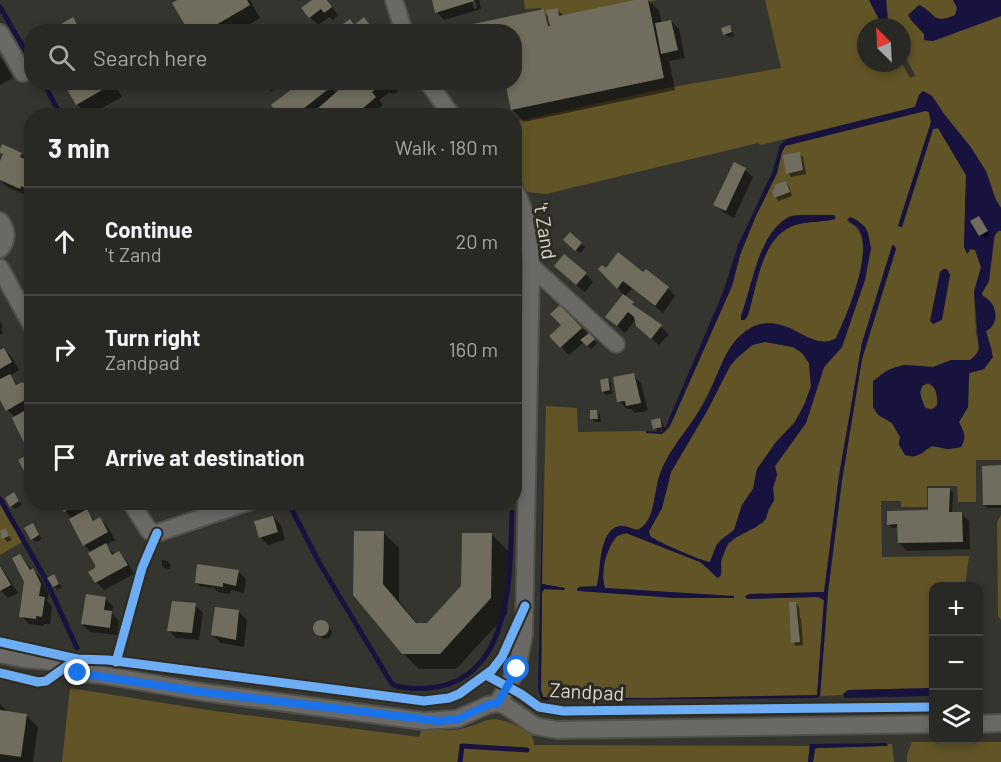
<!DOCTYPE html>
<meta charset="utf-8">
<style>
:root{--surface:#282824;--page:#343431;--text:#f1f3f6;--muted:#a5a6a6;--line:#444441}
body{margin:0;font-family:Barlow,sans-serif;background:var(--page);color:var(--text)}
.controls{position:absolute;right:18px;bottom:18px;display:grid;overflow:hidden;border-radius:12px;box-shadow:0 3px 9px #0003}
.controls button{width:54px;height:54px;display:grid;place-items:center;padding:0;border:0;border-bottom:2px solid var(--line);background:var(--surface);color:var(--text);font:30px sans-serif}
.compass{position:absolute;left:857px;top:18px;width:54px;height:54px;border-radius:50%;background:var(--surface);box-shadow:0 3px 9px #0003;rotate:336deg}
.stop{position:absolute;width:18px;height:18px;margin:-14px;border:4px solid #1a73e8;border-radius:50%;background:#fff}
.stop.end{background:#1a73e8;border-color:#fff;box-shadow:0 2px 6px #0008}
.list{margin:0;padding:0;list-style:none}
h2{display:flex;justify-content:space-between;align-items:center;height:78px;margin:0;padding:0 24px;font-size:26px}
h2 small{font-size:20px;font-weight:400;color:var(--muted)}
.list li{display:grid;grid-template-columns:39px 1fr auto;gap:18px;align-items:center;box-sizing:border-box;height:108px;padding:0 24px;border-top:2px solid var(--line)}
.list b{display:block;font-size:22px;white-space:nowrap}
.list p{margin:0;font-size:20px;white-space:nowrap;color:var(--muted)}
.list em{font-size:20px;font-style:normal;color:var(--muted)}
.icon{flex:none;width:33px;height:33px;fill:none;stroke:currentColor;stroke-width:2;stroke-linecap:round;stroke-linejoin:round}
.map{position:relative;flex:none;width:1001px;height:762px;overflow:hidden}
.search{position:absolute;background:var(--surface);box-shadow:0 3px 9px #0003;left:24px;top:24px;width:498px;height:66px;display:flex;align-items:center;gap:15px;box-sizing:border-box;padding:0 21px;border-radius:24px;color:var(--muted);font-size:22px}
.panel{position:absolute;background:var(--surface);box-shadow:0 3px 9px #0003;left:24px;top:108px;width:498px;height:402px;border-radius:24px}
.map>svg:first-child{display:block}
.green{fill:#615427;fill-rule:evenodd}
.water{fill:#17123e;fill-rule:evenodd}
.shadow{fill:#0007}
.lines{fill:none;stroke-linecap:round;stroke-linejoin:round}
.stream{stroke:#17123e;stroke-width:5}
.building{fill:#706d5e}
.minor-casing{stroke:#51514c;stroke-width:20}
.minor{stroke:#6a6966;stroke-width:16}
.cycleway-casing{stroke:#2e2b23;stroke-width:13}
.cycleway{stroke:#6dadf4;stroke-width:9}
.route{stroke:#1a73e8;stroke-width:8}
.labels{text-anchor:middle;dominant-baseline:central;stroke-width:6;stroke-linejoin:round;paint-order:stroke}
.street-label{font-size:20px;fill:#d6d4cf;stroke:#2e2b23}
</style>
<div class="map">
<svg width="1001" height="762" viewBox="0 0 1001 762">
<rect width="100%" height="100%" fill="#353530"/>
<!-- green -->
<g class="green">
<path d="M524 0H657L544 26 541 8 525 9Z"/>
<path d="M765 0H869L883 27H866V63H902L910 78 915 76 914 73 902 51V27H891L888 21 886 0H953C959 5 957 9 955 16 932 25 936 13 919 5L911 20 925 34 924 40 933 41 1001 16V208L944 114 932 96 923 91 919 95 915 107 761 145 758 143 546 194 527 192 515 167V122L662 89 781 68Z"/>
<path d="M925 111 929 112 931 122 898 226 902 227 933 129 938 128 966 175 964 247 975 250 981 267 974 292 976 333 979 347 977 354 970 360 963 362H946L933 367 912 365 895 367 880 375 886 419 892 423 900 437 899 442 905 455C918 459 922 452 932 446L948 449 961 447 959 422 968 407 969 373 984 369 992 350 986 331 991 328C998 316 996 302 982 296V292L989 281 995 236 998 231H1001V460H976V502H958L957 486H927V507H901V501H881L882 557 969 556 965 586H934L933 688 848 690 843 695 820 696 828 592 842 480 862 359 896 249 894 245 892 246 862 343 839 476 824 592 750 594 747 599 818 597 824 600 817 696 578 699 543 697 541 690 542 593 544 589 565 590V588L542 584 546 406 577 408 578 432 642 431 664 433 670 426 732 286 740 255 755 218 777 173 782 152 785 146ZM805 215H835V220C822 221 806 221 793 226 761 238 757 287 748 315L741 316 761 252 792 216ZM857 220 871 248 842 347 824 367 806 423 775 466 777 475 773 488 774 500 763 523C741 534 717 543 722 572L717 578 707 567 700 562 626 533 617 536C606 549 600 572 605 588L734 596V598H676L578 590 580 587 597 586C603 561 596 551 614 529L626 527 638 530C655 522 654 493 659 477 665 457 681 439 692 422 703 404 711 387 720 369 724 360 729 347 736 340 782 295 808 357 836 338 847 314 883 236 848 222Z"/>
<path d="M765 342 793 347 802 353 809 363 811 386 805 403 795 422 776 442 757 469 753 489 742 505 734 530 721 539 715 548 710 562C704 562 657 542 650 536L649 531 662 508 671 472 707 411 730 366 736 359 752 345Z"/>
<path d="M925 384H930L935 388 938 403 933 409 926 408 922 400 920 389Z"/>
<path d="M0 503 22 542 0 555Z"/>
<path d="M1001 515V620L998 616 997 522Z"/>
<path d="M978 610 980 611 983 687 979 688Z"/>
<path d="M70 688 214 711 419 737 422 728C432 729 444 731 454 730 486 726 486 709 521 728 529 732 534 735 534 745L810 746 808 762H62Z"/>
<path d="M912 742H1001V762H907V755Z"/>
<path d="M888 744H892L894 762H813L815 749 817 748 885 746Z"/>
</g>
<!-- water -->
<g class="water">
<path d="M869 0H886L888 21 891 27H883Z"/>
<path d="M953 0H1001V16L933 41 924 40V34L911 20 908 15 919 5C936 13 932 25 955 15L957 8Z"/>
<path d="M923 91 932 96 944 114 970 146 986 171 996 200 1001 208V231H998L994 236 989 281 982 293 983 296C997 303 1001 323 986 331L993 357 984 369 969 373 968 407 959 422C964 432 967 437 961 447L948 449 932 446C922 452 918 459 905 455L899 445 900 437 892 423 878 415 873 407V381L888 370 903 365 933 367 951 360H970L974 357 979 350 974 292 981 267 975 250 971 249 967 254 964 247 966 175 938 128 933 129 902 227 898 226 931 122 929 112 925 111 785 146 782 152 777 173 755 218 740 255 732 286 670 426 662 434 646 433V431L662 432 666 426 724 290 738 245 772 173 780 145 787 139 915 107 919 95ZM928 383C937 387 938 397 937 406L931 410 924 407 920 393 922 386Z"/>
<path d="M805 215H834L836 218C824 223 808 221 795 225 761 236 757 286 748 315L745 320H741V316C752 287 758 235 787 218 792 215 799 215 805 215Z"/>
<path d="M850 217 857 220 865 227 868 233 871 248 865 280 842 347 824 367 806 423 775 466 777 475 773 488 774 500 768 510 766 519 756 527 735 538 728 543 721 561V575L718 578 700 562 626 533 617 536C606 549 600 572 605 588L734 596V598H676L578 591 577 589 579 587 597 586C601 571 598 531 619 526 625 525 632 529 637 530 655 523 654 492 659 477 668 448 693 425 707 398 716 380 722 356 736 340 777 295 809 357 836 338 847 316 872 254 860 231 858 226 851 223 847 220ZM765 342 793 347 802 353 809 363 811 386 805 403 795 422 776 442 757 469 753 489 742 505 734 530 717 544 710 562C704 562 657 542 650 536L649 531 662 508 671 472 707 411 730 366 736 359 752 345Z"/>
<path d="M894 245 896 249 862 359 842 480 828 592 820 696 816 698 542 700 538 689 543 477 542 584 565 588 564 590 544 589 542 593 541 690 543 697 648 698 817 695 824 600 818 597 747 599 745 596 750 594 824 592 839 476 862 343 892 246Z"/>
<path d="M943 269H947L950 275 942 320 933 324 930 321 940 272Z"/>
<path d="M933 688V696L844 698 843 694 848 690Z"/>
<path d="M887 743 888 746H886L817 748 815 749 813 762H808L810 744Z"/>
</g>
<!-- shadow -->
<g class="shadow">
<path d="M179 0H250L260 18 237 32H190Z"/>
<path d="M314 0H326L338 15 333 20 329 17 318 25 310 17Z"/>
<path d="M434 0H472L474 9 477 8 475 0H479L481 9 444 20 437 12Z"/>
<path d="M642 0H648L659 11 662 23 671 21 679 29 685 58 669 61 675 90 524 122 512 109 514 82 543 11 549 17 557 9 564 16Z"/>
<path d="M730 27 735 36 728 37 725 34Z"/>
<path d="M0 56 13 78 0 85Z"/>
<path d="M65 82H114L122 97 88 116 77 104Z"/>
<path d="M262 82H283L271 92Z"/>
<path d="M304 82H339L332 88 337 95 351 82H407L396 93 392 94 390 92 379 100 383 105 371 116H280Z"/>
<path d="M450 82H464L454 87Z"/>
<path d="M43 110 50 113 53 116H42Z"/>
<path d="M0 152 21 154 32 164V194L29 193 28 196 7 187 0 180V165L4 156Z"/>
<path d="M799 154 803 157 806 174 791 177 788 173Z"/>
<path d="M745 170 753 177 734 218 723 212 715 204Z"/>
<path d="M786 183 789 186 792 196 779 201 775 197Z"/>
<path d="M982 222 990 235 984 239 981 235Z"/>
<path d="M570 234 585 247 580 253 565 240Z"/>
<path d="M600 269 643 274 668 288 675 296 663 313 632 288 625 297 669 334 659 345 646 334 636 319 625 333 607 317 624 295Z"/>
<path d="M563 274H586L593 282 585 292Z"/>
<path d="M560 307 597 343 591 349 584 342 569 355 551 336 563 325Z"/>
<path d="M0 321 3 327 1 329 3 333 0 335Z"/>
<path d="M4 349 12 357 19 370 10 376 19 386 23 383 32 392V408L29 410 32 412V449L27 444 15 417 7 410 0 395V352Z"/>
<path d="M633 375 641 383 648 411 635 413 631 409H627L619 401Z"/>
<path d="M607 380 611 383 612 394 606 395 603 391Z"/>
<path d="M597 412 600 415 601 422H595L592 418Z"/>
<path d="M659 420 663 423 665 430 658 432 655 428Z"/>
<path d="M32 453V476L25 470Z"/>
<path d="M1001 467V508H988L984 505Z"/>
<path d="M949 489 953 493 952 513H961L969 521 970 549 907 551 899 543V527L892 528 889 524 932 514Z"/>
<path d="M14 494 22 505 15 509 11 506Z"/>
<path d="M60 502H98L97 505 86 511 95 521 100 519 108 527 115 540 106 545 115 555 119 553 127 561 134 574 104 590 96 582 97 569 92 553 84 545 73 519 65 511Z"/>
<path d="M203 502 204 505 195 511 187 502Z"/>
<path d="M273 517 281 525 285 540 268 545 260 537Z"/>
<path d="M33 525 42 539 36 542 32 539Z"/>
<path d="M5 530 12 540 7 542 0 532Z"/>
<path d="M383 532 399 548V601L418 624 428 625 463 586 492 535 508 551 507 614 456 669H419L403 653 355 595Z"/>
<path d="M19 556 41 578 49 593 47 601 52 606 50 624H44L43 626 29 624 21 616 25 582Z"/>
<path d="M162 560 167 561 171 565 170 569 165 568 162 565Z"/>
<path d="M0 565 18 593 8 598 0 590Z"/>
<path d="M238 571 246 579 244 593 231 590 230 594 218 592 212 586V588L200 586 196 582Z"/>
<path d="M53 576 62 587 57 590 54 586Z"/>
<path d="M105 598 113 606 112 613 119 621 117 635 90 632 82 624Z"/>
<path d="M796 603 799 607 800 617 801 619 803 645 796 646 793 642Z"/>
<path d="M195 605 203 613 199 640 176 638 168 630Z"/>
<path d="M239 612 247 620 244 647 221 643 213 635Z"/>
<path d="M322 621 330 628 332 633 329 638 324 639 316 632 314 627 317 623Z"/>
<path d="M0 704 9 713 26 715 38 727 33 762H0Z"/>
</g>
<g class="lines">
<!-- stream -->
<g class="stream">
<path d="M0 7 32 62"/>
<path d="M43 82 61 116"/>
<path d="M514 233 516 301"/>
<path d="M514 378V399"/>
<path d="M0 499 45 578 77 648"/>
<path d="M292 510 320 564 392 684C403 690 425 689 437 687 513 674 510 571 512 512"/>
<path d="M460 762 462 746 527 750"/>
</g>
</g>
<!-- building -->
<g class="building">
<path d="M177 0H247L250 5 204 32H189L172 3Z"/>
<path d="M312 0H327L332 7 324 13 321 9 309 18 301 8Z"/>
<path d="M432 0H474V1L435 13Z"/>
<path d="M634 0H648L664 78 511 110 505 82H514V32H474L473 24 544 9 548 26H550L546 10 558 8 559 16Z"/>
<path d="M73 17 81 32H48Z"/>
<path d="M364 17 375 32H332L350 19 354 25Z"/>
<path d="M671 20 678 50 661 54 655 23Z"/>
<path d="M730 25 732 32 723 35 721 28Z"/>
<path d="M63 82H110L111 85 76 105Z"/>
<path d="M301 82H327L331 87 294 116H278L271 105Z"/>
<path d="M348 82H393L383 87 382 84 372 92 376 97 361 110 366 116H309Z"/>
<path d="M2 144 22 153 20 157 32 162V173L25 188 21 186 20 189 0 180V161L3 154 0 153V149Z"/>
<path d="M800 152 803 170 786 174 783 155Z"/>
<path d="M734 162 746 168 726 211 713 205Z"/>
<path d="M786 181 790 192 774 198 772 190 775 189 774 185Z"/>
<path d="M979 216 988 231 979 236 970 221Z"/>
<path d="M570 232 582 243 575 251 563 240Z"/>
<path d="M618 252 643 272 646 269 669 287 655 306 623 281 617 289 598 269 602 265 606 268Z"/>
<path d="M564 254 587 273 576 285 554 266Z"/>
<path d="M623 294 634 302 632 304 662 325 651 339 636 326 634 317 628 312 617 326 605 317Z"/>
<path d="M560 305 582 328 560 348 549 336 561 325 550 314Z"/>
<path d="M589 333 595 339 587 346 580 340Z"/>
<path d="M4 348 12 362 0 369V350Z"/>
<path d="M634 373 641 403 626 406 625 401 617 402 613 377Z"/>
<path d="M10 374 16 385 23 382 32 396 6 411 0 400V379Z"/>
<path d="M608 378 610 390 602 392 600 380Z"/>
<path d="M29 408 32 412V441L25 445 12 418Z"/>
<path d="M590 410H597L598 419H590Z"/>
<path d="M660 418 662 427 653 429 651 420Z"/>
<path d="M32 452V467L24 471 18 460Z"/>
<path d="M1001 465V505H983L982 466Z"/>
<path d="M928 488H950L949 512H962L963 542 898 543 897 524 887 525V511L928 510Z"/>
<path d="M14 492 19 501 10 507 5 498Z"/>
<path d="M58 502H81L64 512Z"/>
<path d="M87 509 93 521 100 517 108 532 83 546 69 519Z"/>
<path d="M273 516 278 532 259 538 254 521Z"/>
<path d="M33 523 39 535 31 540 24 528Z"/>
<path d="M6 528 9 536 2 539 0 531Z"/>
<path d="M354 531H384L383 584 416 623H427L461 586 462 533H492L491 598 440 654H402L353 595Z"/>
<path d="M106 543 112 555 119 551 128 565 95 583 88 572 95 568V565L88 553Z"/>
<path d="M20 554 30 570 33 568 41 584 39 596 45 597 42 617 36 616V619L19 617 24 582 12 558Z"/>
<path d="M197 564 239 570 236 586 223 583V587L195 583Z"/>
<path d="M0 566 11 585 0 591Z"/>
<path d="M54 574 59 584 53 587 47 578Z"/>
<path d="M86 594 106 597 104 610 112 611 110 628 81 624Z"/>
<path d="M172 601 196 603 192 633 167 631Z"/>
<path d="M789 602H796L800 642 791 643Z"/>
<path d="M215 607 239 610 236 640 211 635Z"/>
<circle cx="321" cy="628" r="8"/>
<path d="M0 710 27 714 21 757 0 754Z"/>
</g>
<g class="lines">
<!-- minor casing -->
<g class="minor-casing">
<g id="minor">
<path d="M394 0 404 32"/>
<path d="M0 33 23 73"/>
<path d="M428 82 452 116"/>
<path d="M0 221C7 230 8 240 0 249"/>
<path d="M531 266 616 344"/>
<path d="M0 268 32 326"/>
<path d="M131 502 149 531 157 533 248 502"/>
<path d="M0 654 25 659 50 661 78 673 102 675 202 692 424 721 457 719 488 705 498 703 506 706 535 726 557 730 934 724"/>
<path d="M498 703 517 669 524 634 531 266C530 239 528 213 514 189"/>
<path d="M978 724 1001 723"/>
</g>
</g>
<!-- minor -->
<use href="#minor" class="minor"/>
<!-- cycleway casing -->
<g class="cycleway-casing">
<g id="cycleway">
<path d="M0 642 77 659 108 660 424 701 449 698 459 694 492 670 502 657 525 606"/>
<path d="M116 662 142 568 157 533"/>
<path d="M0 673 38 682 46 681 77 659"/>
<path d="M486 675 521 694 539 707 563 711 934 707"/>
</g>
</g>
<!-- cycleway -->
<use href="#cycleway" class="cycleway"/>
</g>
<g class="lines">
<!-- route -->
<path class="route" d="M78 673 202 692 439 721 458 719 488 705 498 703 517 669"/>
</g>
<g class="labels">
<!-- street labels -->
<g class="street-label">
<text transform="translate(546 231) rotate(81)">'t Zand</text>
<text transform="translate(587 691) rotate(3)">Zandpad</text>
</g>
</g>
</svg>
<div class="controls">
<button>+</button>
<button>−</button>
<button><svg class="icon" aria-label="layers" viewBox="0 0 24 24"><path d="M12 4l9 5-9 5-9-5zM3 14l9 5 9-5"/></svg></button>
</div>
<svg class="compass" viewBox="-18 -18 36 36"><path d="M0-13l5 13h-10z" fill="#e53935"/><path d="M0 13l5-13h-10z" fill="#a5a6a6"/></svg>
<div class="stop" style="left:517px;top:669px"></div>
<div class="stop end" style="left:78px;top:673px"></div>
<div class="search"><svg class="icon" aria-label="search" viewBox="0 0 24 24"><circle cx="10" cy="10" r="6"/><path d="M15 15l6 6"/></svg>Search here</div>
<section class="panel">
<h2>3 min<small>Walk · 180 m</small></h2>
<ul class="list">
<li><svg class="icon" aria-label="ahead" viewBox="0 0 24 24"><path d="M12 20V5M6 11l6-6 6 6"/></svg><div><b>Continue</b><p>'t Zand</p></div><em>20 m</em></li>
<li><svg class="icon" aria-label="right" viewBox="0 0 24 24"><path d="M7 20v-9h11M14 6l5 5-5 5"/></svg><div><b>Turn right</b><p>Zandpad</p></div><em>160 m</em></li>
<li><svg class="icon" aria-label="arrive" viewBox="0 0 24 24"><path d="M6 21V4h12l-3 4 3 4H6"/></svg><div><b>Arrive at destination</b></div></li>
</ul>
</section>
</div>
